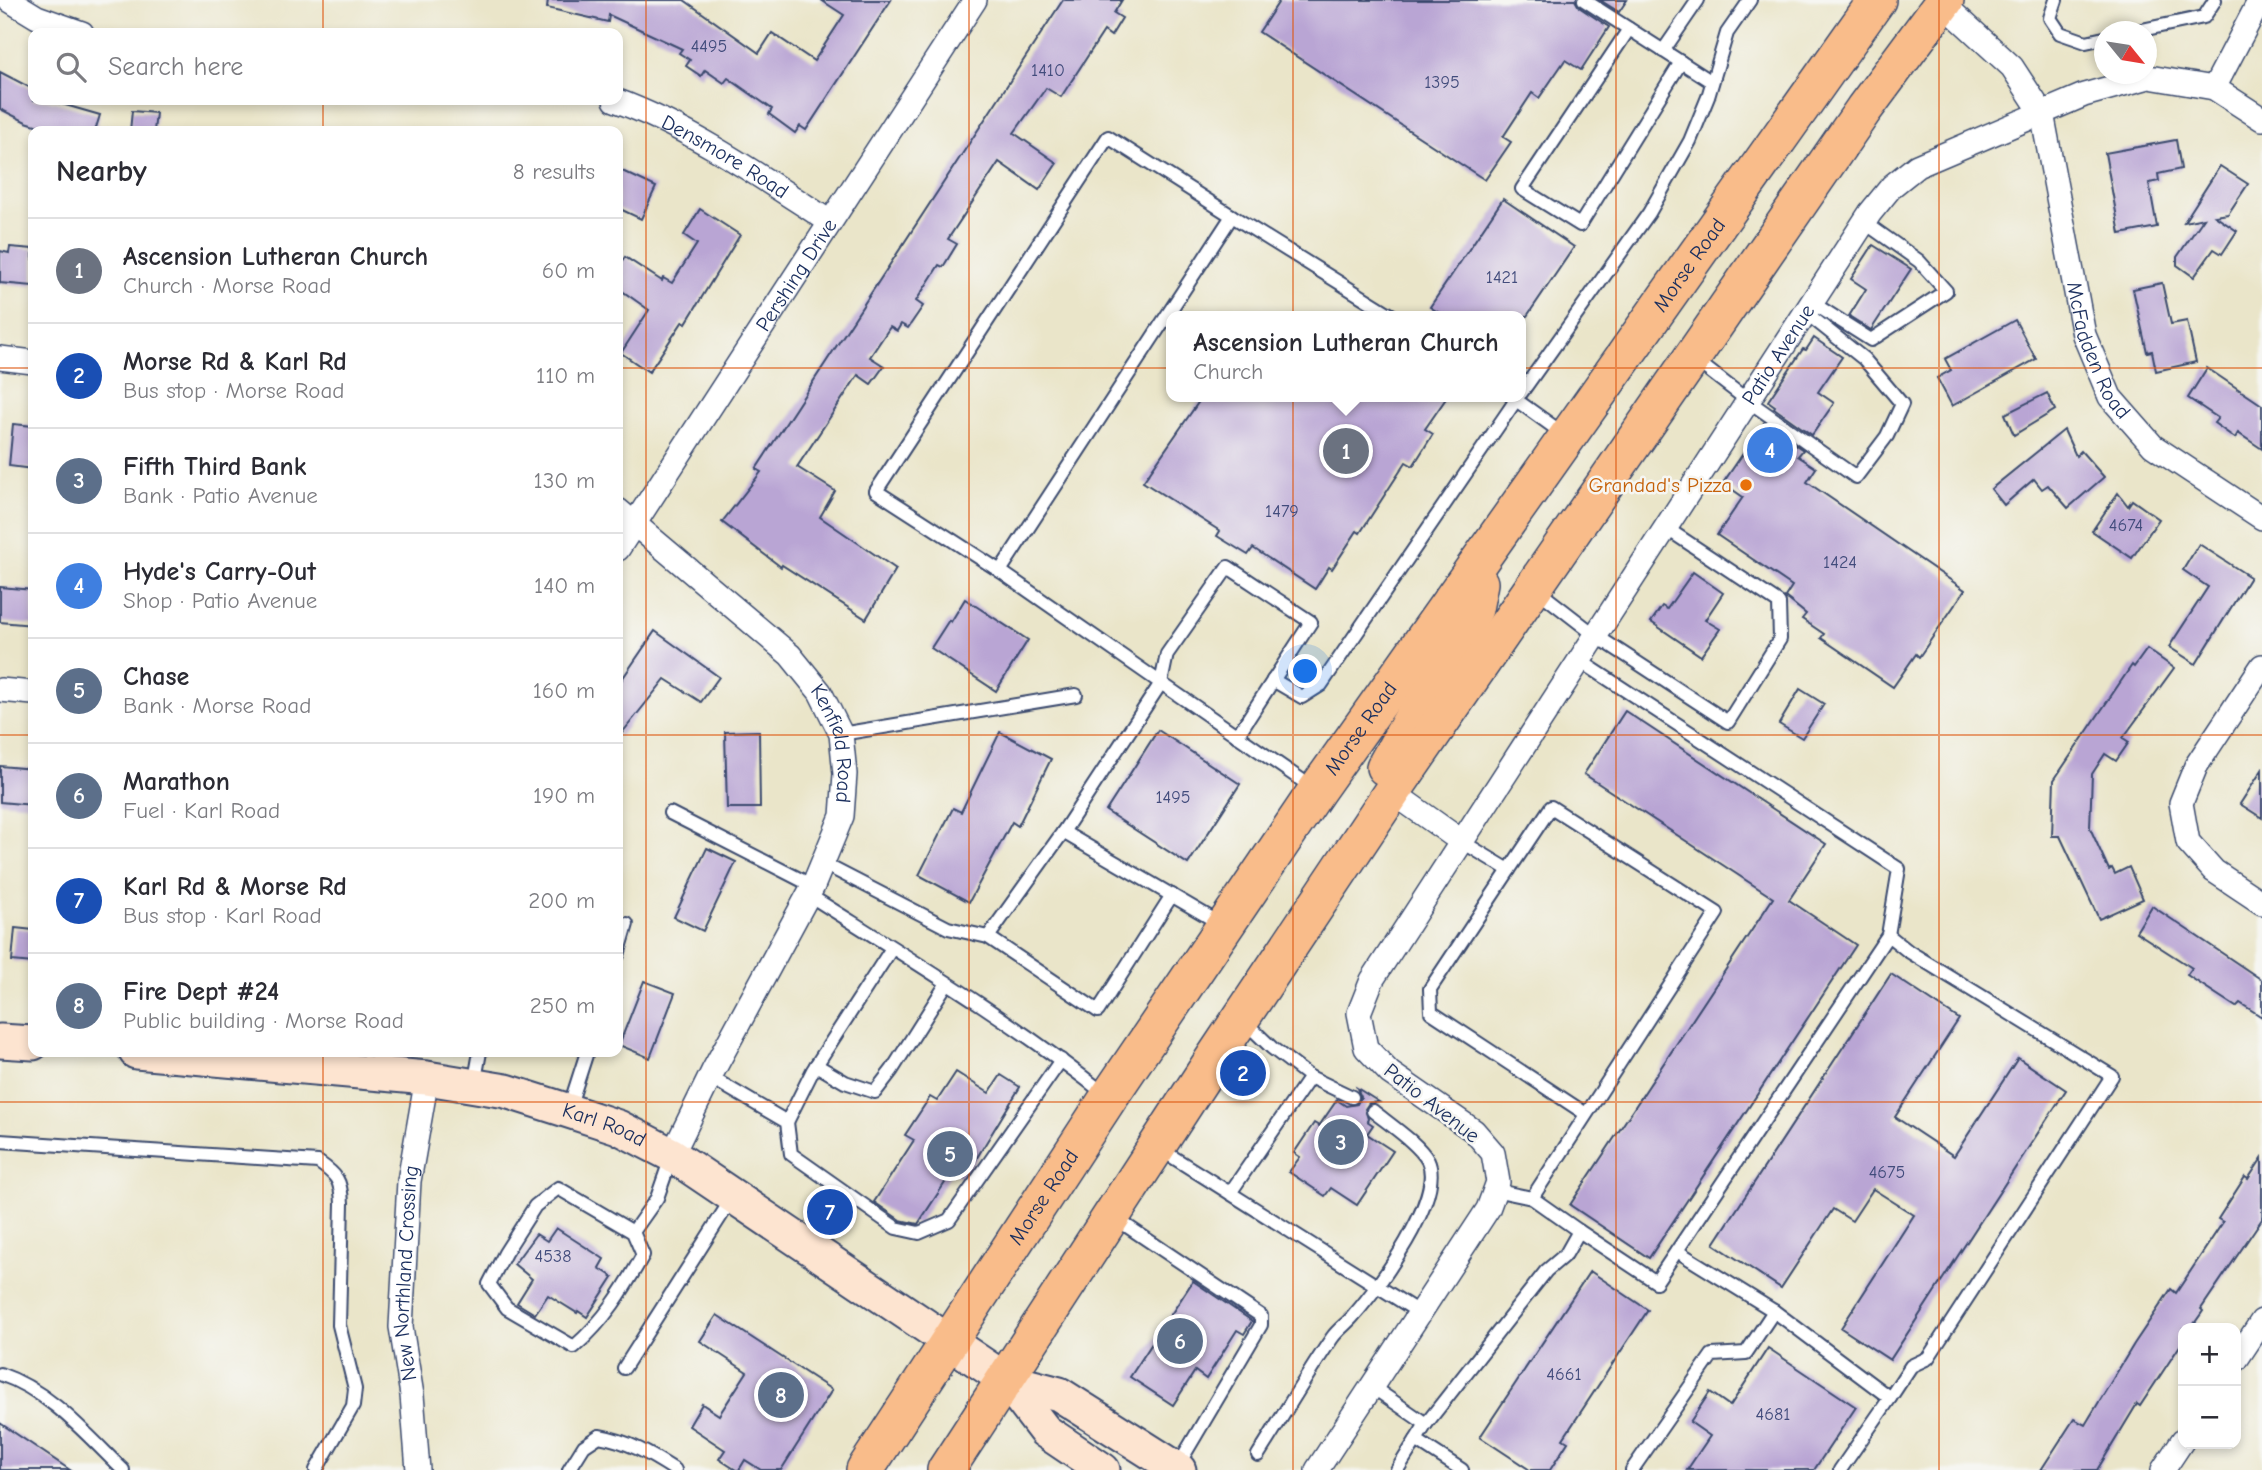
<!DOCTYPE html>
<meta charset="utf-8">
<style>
:root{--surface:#fff;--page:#f2f2f3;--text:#2b2b33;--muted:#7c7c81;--line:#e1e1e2;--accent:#b5179e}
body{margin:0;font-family:"Comic Neue",sans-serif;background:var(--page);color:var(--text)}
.controls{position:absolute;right:21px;bottom:21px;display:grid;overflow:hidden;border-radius:14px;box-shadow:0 4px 10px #0003}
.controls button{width:63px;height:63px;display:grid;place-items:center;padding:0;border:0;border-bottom:2px solid var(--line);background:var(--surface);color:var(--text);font:35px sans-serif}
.compass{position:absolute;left:2094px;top:21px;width:63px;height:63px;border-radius:50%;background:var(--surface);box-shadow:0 4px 10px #0003;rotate:120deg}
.you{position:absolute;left:1306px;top:672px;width:24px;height:24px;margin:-18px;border:5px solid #fff;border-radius:50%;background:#1a73e8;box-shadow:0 0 0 10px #1a73e833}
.badge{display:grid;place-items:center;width:46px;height:46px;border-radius:50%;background:var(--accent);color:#fff;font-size:23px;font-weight:700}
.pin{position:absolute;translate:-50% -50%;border:4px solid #fff;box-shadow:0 2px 7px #0006}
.popup{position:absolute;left:1166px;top:311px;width:360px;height:91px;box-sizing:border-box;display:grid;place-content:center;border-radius:14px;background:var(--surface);filter:drop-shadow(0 2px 5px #0005);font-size:23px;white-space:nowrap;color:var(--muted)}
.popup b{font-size:26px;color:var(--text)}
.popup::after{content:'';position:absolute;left:50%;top:100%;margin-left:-14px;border:14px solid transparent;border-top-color:var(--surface)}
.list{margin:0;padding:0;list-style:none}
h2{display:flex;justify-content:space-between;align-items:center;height:91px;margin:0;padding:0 28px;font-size:30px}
h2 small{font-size:23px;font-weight:400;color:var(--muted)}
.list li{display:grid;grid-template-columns:46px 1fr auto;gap:21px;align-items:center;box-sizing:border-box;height:105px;padding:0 28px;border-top:2px solid var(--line)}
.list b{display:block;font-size:26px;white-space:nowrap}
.list p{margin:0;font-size:23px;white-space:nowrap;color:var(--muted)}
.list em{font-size:23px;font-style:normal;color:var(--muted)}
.icon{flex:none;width:38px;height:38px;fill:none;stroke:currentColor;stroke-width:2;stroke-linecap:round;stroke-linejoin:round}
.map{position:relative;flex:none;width:2262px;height:1470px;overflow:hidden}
.search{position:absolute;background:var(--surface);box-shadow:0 4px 10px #0003;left:28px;top:28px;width:595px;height:77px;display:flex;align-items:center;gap:18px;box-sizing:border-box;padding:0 24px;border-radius:14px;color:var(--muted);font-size:26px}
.panel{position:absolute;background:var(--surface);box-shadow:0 4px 10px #0003;left:28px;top:126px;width:595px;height:931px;border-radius:14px}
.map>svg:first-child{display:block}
.building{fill:#b9a5d4}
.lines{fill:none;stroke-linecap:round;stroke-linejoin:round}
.service-casing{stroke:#3a4a6e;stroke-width:16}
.minor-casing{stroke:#3a4a6e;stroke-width:26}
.secondary-casing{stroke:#3a4a6e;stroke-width:37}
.primary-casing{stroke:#3a4a6e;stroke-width:40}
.service{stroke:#fff;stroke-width:12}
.minor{stroke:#fff;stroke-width:23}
.secondary{stroke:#fde4d0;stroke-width:33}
.primary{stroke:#f9bc8a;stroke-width:37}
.grid{fill:none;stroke:#de5710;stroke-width:2;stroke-opacity:0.55}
.food-dot{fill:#e8710a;stroke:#f6f6f2;stroke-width:2.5}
.labels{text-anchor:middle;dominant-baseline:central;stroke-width:5;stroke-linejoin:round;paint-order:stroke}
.number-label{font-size:18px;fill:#424c7c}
.street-label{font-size:21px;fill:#1b2f5e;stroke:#f6f6f2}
.food-label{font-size:21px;fill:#c56008;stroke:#f6f6f2;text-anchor:end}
</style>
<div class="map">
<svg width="2262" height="1470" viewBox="0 0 2262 1470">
<rect width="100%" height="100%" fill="#f6f6f2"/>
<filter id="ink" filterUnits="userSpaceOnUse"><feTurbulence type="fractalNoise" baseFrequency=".0143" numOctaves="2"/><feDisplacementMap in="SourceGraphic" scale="14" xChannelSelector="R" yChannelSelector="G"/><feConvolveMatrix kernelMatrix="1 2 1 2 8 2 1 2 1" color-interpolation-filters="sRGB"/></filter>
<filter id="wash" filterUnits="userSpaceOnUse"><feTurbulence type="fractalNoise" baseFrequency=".00686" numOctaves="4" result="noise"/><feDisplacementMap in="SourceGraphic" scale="28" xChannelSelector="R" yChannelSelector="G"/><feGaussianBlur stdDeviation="1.57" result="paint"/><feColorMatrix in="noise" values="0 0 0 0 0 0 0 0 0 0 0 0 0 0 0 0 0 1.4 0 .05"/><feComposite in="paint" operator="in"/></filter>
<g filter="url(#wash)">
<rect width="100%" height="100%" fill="#eae5c9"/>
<g id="blocks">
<!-- building -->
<g class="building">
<path d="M548 0H684L759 53 772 33 814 61 844 15 821 0H891L806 130 800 126 795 133 769 114 772 109 728 78 724 83 705 70 701 76 686 66 690 60 679 53 682 49 609 15 608 22 547 8Z"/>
<path d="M1063 0H1122L1114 13 1122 18 1111 36 1104 31 1061 97 1046 88 1014 133 1057 163 1039 190 999 162 948 239 957 244 943 267 939 265 916 301 923 306 908 328 901 324 897 331 890 327 870 357 884 366 871 384 858 375 797 467 835 491 820 517 896 569 866 619 782 565 781 567 722 522 761 472 756 469Z"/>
<path d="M1280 0H1575L1579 7 1609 27 1581 70 1565 60 1539 98 1532 93 1503 137 1511 142 1485 180 1259 32Z"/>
<path d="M1600 0H1627L1619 12Z"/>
<path d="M0 72 33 89V100H48L100 115 95 131H55L26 122 0 109Z"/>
<path d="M132 111 156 113 154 131H130Z"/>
<path d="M2176 140 2181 169 2158 174 2159 181 2149 183 2157 227 2120 234 2105 153Z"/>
<path d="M2220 166 2248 184 2228 214 2215 216 2237 231 2222 254 2214 249 2194 277 2177 265V257L2204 218 2184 222Z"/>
<path d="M618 169 656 187 641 219 618 208Z"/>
<path d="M1503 199 1574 247 1527 316H1444L1430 307Z"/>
<path d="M700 209 740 235 686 323 683 321 649 372 621 353 649 310 618 288V268L625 257 662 281 663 278 672 283 697 244 684 235Z"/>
<path d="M1873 245 1911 269 1871 330 1849 316 1866 289 1851 279Z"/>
<path d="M10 247 33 249V286L0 283V251L9 253Z"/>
<path d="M2162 283 2171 324 2187 321 2196 362 2156 371 2152 351 2147 352 2133 289Z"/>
<path d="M2015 320 2036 359 1952 406 1937 378 1951 370 1945 359Z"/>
<path d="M1814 338 1842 357 1818 392 1834 403 1812 435 1774 408 1775 406 1768 401 1803 349 1806 350Z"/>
<path d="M2207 368 2262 405V449L2238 433 2235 438 2214 423 2218 418 2188 398Z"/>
<path d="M2047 393 2055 410 2014 435 2005 414Z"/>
<path d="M1202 397H1447L1425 429 1433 434 1413 466 1406 462 1360 533 1357 531 1332 569 1329 567 1315 589 1253 548 1248 555 1217 536 1220 531 1143 482Z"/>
<path d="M1764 423 1803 450 1798 456 1816 468 1807 482 1965 590 1919 657 1916 654 1893 687 1821 638 1824 634 1802 619 1806 614 1785 597 1792 586 1717 535 1743 497 1723 483Z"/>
<path d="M13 424 33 426V469L9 466Z"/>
<path d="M2064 430 2076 456 2081 451 2104 477 2068 508 2048 485 2042 489 2034 479 2004 505 1991 489Z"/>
<path d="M2118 493 2128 506 2132 500 2159 519 2132 558 2092 531Z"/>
<path d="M2199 544 2250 577 2196 664 2169 647 2208 587 2183 570Z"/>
<path d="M1693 572 1723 593 1705 620 1720 629 1701 656 1651 622 1662 606 1667 609Z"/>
<path d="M0 587 33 590V625L0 622Z"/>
<path d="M965 599 1028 640 996 691 931 648 949 620 951 622Z"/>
<path d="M655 631 719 677 701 702 665 679 618 738V685Z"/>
<path d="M2147 649 2174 668 2123 738 2129 742 2116 761 2105 754 2092 774 2090 828 2109 870 2112 868 2115 874 2129 867 2143 899 2099 919 2060 836H2052L2054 780 2132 665 2134 667Z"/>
<path d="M1800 689 1824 704 1802 738 1779 724Z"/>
<path d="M1625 711 1826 844 1789 900 1856 945 1649 1258 1570 1205 1773 898 1584 774Z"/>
<path d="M1158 730 1240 784 1188 864 1106 811Z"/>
<path d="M759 731 760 808H727L725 732Z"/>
<path d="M1000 732 1051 759 1018 826 1012 822 969 902 919 875 953 808 961 812Z"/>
<path d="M0 766 33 769V805L0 802Z"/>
<path d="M2262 770V818L2240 804Z"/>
<path d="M707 848 736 862 703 931 674 917Z"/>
<path d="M2152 906 2262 980V1017L2240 1003 2236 1007 2187 975 2192 968 2136 932Z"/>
<path d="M15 928 33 930V963L12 961Z"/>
<path d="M1891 974 1959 1019 1895 1117 1954 1156 2018 1058 2066 1090 1890 1360 1841 1328 1914 1215 1873 1189 1852 1221 1833 1209 1781 1288 1714 1244Z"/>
<path d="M644 981 675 993 650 1058 619 1045Z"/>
<path d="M956 1072 989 1093 1001 1075 1020 1087 964 1179 952 1172 918 1224 900 1220 874 1202 914 1140 905 1135 930 1097 937 1101Z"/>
<path d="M1357 1088 1379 1102 1369 1103 1365 1109 1368 1119 1367 1121 1373 1125 1367 1134 1393 1151 1357 1205 1331 1188 1325 1196 1289 1172 1300 1157 1294 1153 1314 1123 1319 1126 1337 1100 1346 1106 1357 1104 1361 1097Z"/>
<path d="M2262 1158V1219L2201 1309 2203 1311 2191 1328H2183V1341L2140 1406 2137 1404 2097 1470H2041L2074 1419 2085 1425 2134 1344 2171 1289 2176 1293 2223 1222 2218 1219 2245 1177 2248 1179Z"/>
<path d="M556 1228 604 1259 599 1268 613 1277 587 1317 578 1311 577 1313 548 1295 535 1314 517 1303 532 1279 514 1264 536 1234 547 1241Z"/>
<path d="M1590 1271 1648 1310 1563 1439 1568 1442 1550 1470H1530L1480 1437Z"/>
<path d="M1193 1281 1252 1321 1244 1334 1237 1330 1206 1379 1195 1371 1173 1405 1130 1377Z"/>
<path d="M717 1315 832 1390 781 1470H761L745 1460 739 1470H736L719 1459 725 1450 689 1426 702 1404 719 1415 747 1372 700 1341Z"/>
<path d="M1768 1348 1856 1407 1814 1470H1687L1710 1436 1690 1422 1710 1392 1730 1406Z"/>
<path d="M0 1423 70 1470H0Z"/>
</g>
</g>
</g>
<g filter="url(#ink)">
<use href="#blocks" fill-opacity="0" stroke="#3a4a6e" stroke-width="2"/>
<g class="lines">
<!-- service casing -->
<g class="service-casing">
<g id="service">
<path d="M1584 0 1712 82"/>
<path d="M2056 0 2050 18 2060 33 2086 42 2104 38"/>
<path d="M1629 29 1522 189 1580 225 1681 62"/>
<path d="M2132 32 2204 17 2215 0"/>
<path d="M1663 51 1698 0"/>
<path d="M1811 302 1871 340 1946 291 1919 261 1864 222"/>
<path d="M1694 359 1747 400 1856 477 1887 436 1902 404 1864 359 1805 312"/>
<path d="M1521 393 1649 213 1690 141 1708 97 1727 33 1750 0"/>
<path d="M1512 397 1565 435"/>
<path d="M1000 571 876 491 1108 137 1232 216"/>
<path d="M1537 590 1595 635 1728 722 1780 639 1779 603 1666 528"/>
<path d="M1579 660 1899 869 1888 935"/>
<path d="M1273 680 1302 697 1321 685 1518 397"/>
<path d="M841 734 1076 695"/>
<path d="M1237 736 1311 622 1228 567 1167 654 1161 683 1000 571 1232 216 1393 316"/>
<path d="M670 813 813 886"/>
<path d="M1063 832 1161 683 1313 788"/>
<path d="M824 864 948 928 988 937 1063 832 1221 924"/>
<path d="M1509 870 1430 989 1431 1012 1586 1114"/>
<path d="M809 895C910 959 1013 1021 1106 1095"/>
<path d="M988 937 1098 1011 1172 895"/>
<path d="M618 955 627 924"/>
<path d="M1244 1021 1272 1048 1310 1077 1352 1097"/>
<path d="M816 1065 845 1082 875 1092 892 1070 947 983"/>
<path d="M710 1077 787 1122 791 1154 896 1228 919 1233 949 1220 1061 1060"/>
<path d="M474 1085 480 1052"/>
<path d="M569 1108 587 1052"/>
<path d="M787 1122 813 1070 892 948"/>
<path d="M0 1141 318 1162C337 1175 341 1180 342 1203L339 1325 355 1389 353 1406 316 1470"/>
<path d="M1160 1149 1420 1313"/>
<path d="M558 1188 633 1232 643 1255C623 1291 605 1320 574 1347L507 1308 489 1284 505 1253 535 1206Z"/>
<path d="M1494 1190 1532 1198"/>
<path d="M1230 1193 1310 1077"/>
<path d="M1115 1218 1261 1316V1325L1177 1467"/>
<path d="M1579 1231 1656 1282 1888 935 1908 951 2112 1076 1928 1358 1911 1366 1890 1398 1774 1311 1746 1353 1712 1355 1632 1470"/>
<path d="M633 1232 657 1198 672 1155"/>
<path d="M1677 1251 1774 1311"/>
<path d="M624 1368 733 1197"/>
<path d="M0 1374C50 1391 86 1434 123 1470"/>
<path d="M1371 1386 1426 1424"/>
<path d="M1416 1440 1462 1470"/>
<path d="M1258 1455C1283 1416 1306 1376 1332 1338 1338 1329 1348 1323 1354 1315 1378 1288 1445 1197 1428 1161 1419 1144 1389 1124 1373 1111"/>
<path d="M569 1470 584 1446 599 1436C628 1441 650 1454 675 1470"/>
<path d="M1397 1470 1426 1424 1546 1271 1566 1254 1579 1231 1532 1198 1717 913 1551 807 1509 870 1461 841"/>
<path d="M1840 1470 1890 1398"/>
</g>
</g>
<!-- minor casing -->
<g class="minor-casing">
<g id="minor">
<path d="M9 0 37 17 82 33"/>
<path id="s1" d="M1939 0 2012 67 2042 113 2084 335 2110 397 2153 446 2262 518"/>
<path d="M2214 88 2260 0"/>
<path id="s2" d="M615 100C693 129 761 177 830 222"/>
<path d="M0 358 33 362"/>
<path id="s3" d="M618 510 790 655 820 692 841 734 845 774 842 816 813 886 713 1071 672 1155"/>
<path id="s4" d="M618 549 975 0"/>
<path d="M2262 666 2196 766 2181 803 2188 842 2214 871 2262 903"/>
<path d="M0 690 33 693"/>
<path d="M1392 792 1461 841"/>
<path d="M2236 1360 2262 1321"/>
<path id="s5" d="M418 1470 412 1395 401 1327 409 1181 427 1078"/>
<path id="s6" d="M1317 1470 1488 1209 1498 1182 1493 1153 1474 1131 1390 1073 1366 1048 1359 1013 1372 980 1870 213 1892 186 1917 166 2084 95 2149 77 2214 88 2262 119"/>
<path d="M2163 1470 2183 1440"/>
</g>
</g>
<!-- secondary casing -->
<g class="secondary-casing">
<g id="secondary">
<path d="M0 1041 33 1043"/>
<path id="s7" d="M136 1052 427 1078 506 1091 569 1111 618 1127 672 1155 1006 1380 1059 1394 1179 1470"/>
<path d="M1006 1380 1045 1431 1103 1470"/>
</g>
</g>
<!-- primary casing -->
<g class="primary-casing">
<g id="primary">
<path d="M1385 767 1474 609 1479 583"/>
<path id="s8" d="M865 1470 1109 1097 1317 790 1877 0"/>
<path d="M946 1470 1215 1057 1392 792 1864 109 1945 0"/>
</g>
</g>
<!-- service -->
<use href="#service" class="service"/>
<!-- minor -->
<use href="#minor" class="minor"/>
<!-- secondary -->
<use href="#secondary" class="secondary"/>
<!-- primary -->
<use href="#primary" class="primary"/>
</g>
</g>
<!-- grid -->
<path class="grid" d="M323 0V33M646 0V1470M969 0V1470M1293 0V1470M1616 0V1470M1939 0V1470M323 100V131M0 368H33M618 368H2262M0 735H33M618 735H2262M323 1052V1470M0 1102H2262"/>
<!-- markers -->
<circle class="food-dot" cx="1746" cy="485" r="7"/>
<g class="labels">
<!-- number labels -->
<g class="number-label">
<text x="709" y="46">4495</text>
<text x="1048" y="70">1410</text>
<text x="1442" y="82">1395</text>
<text x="1502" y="277">1421</text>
<text x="1282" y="511">1479</text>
<text x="2126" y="525">4674</text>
<text x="1840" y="562">1424</text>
<text x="1173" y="797">1495</text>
<text x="1887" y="1172">4675</text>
<text x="553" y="1256">4538</text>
<text x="1564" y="1374">4661</text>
<text x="1773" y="1414">4681</text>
</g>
<!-- street labels -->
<g class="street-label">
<text stroke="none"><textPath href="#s2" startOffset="124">Densmore Road</textPath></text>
<text stroke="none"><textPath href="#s8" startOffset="1460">Morse Road</textPath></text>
<text stroke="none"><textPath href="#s4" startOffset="327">Pershing Drive</textPath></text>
<text stroke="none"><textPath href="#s1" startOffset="399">McFadden Road</textPath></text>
<text stroke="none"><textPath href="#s6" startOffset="1353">Patio Avenue</textPath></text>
<text stroke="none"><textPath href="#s8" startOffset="892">Morse Road</textPath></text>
<text stroke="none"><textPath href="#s3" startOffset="327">Kenfield Road</textPath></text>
<text transform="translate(1432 1103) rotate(38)">Patio Avenue</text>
<text stroke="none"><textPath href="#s7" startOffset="476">Karl Road</textPath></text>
<text stroke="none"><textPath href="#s8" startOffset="326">Morse Road</textPath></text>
<text stroke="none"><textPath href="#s5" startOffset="198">New Northland Crossing</textPath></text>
</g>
<!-- food labels -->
<g class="food-label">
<text x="1732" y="485">Grandad's Pizza</text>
</g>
</g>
</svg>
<div class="controls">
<button>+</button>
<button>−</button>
</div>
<svg class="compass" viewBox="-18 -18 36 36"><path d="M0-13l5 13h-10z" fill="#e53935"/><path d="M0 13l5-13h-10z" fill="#7c7c81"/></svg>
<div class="you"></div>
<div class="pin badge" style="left:1346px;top:451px;background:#6b7280">1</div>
<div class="popup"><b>Ascension Lutheran Church</b>Church</div>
<div class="pin badge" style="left:1243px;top:1073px;background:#1a4fb4">2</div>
<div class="pin badge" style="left:1341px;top:1142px;background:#5c6f8a">3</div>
<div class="pin badge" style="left:1770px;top:450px;background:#3f7fe0">4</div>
<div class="pin badge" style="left:950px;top:1154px;background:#5c6f8a">5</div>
<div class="pin badge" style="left:1180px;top:1341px;background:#5c6f8a">6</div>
<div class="pin badge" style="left:830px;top:1212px;background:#1a4fb4">7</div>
<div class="pin badge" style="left:781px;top:1395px;background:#5c6f8a">8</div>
<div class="search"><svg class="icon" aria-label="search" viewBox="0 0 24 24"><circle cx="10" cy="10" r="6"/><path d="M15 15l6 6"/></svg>Search here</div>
<section class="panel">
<h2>Nearby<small>8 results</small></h2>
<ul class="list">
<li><span class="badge" style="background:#6b7280">1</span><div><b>Ascension Lutheran Church</b><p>Church · Morse Road</p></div><em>60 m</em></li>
<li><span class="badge" style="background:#1a4fb4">2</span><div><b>Morse Rd &amp; Karl Rd</b><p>Bus stop · Morse Road</p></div><em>110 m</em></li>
<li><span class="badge" style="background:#5c6f8a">3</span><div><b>Fifth Third Bank</b><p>Bank · Patio Avenue</p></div><em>130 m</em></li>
<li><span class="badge" style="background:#3f7fe0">4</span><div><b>Hyde's Carry-Out</b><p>Shop · Patio Avenue</p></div><em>140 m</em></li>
<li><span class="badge" style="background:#5c6f8a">5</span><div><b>Chase</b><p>Bank · Morse Road</p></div><em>160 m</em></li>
<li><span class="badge" style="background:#5c6f8a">6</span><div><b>Marathon</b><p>Fuel · Karl Road</p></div><em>190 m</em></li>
<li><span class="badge" style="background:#1a4fb4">7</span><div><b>Karl Rd &amp; Morse Rd</b><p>Bus stop · Karl Road</p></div><em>200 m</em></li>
<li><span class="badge" style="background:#5c6f8a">8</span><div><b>Fire Dept #24</b><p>Public building · Morse Road</p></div><em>250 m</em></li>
</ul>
</section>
</div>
